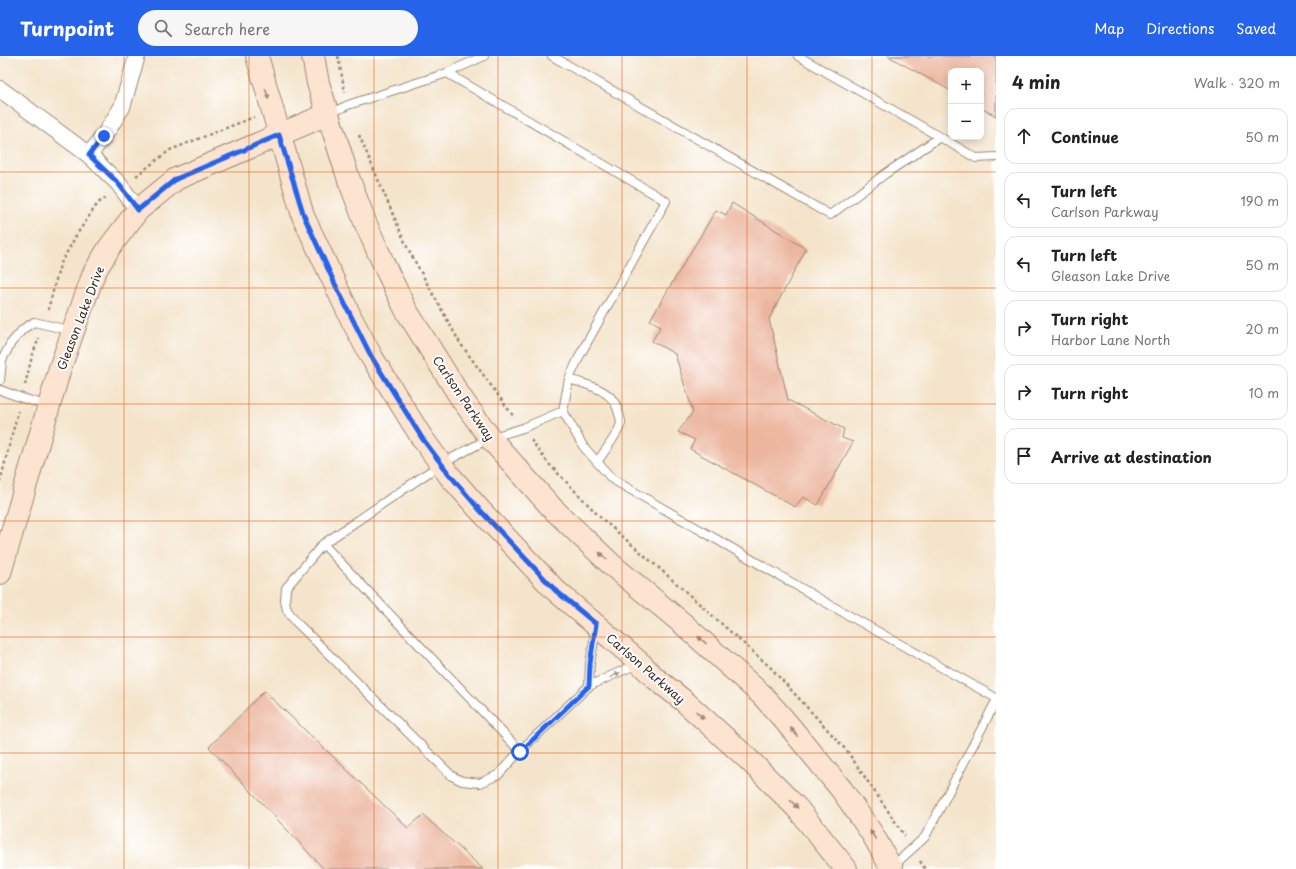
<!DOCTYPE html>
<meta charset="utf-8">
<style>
:root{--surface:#fff;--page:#f6f6f6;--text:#222;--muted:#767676;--line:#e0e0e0;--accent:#2563eb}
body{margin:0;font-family:"Playpen Sans",sans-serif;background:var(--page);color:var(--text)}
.controls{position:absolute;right:12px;top:12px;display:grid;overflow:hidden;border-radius:8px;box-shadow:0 2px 10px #0003}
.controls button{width:36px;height:36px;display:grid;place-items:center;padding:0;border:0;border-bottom:1px solid var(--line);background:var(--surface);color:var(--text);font:20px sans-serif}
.stop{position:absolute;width:12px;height:12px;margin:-9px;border:3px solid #2563eb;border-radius:50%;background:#fff}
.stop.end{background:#2563eb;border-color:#fff;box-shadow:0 1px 4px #0008}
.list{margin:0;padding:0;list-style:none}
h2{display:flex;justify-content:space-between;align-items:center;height:52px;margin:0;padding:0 16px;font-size:17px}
h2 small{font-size:13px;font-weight:400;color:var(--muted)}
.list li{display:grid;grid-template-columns:26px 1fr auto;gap:12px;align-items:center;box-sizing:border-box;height:56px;margin:0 8px 8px;padding:0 8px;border:1px solid var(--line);border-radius:12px}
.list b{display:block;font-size:15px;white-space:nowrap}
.list p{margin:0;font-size:13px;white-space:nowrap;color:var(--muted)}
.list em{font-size:13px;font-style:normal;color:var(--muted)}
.icon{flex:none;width:22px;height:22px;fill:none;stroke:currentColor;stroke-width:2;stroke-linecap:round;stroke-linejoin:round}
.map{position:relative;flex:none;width:996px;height:813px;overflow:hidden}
header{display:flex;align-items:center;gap:24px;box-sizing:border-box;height:56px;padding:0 20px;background:var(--accent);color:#fff}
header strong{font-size:19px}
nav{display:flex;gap:22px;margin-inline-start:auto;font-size:14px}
.search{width:280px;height:36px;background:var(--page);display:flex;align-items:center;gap:10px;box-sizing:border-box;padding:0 14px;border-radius:22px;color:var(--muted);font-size:15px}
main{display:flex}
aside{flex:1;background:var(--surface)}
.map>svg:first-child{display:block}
.building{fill:#ecb59e}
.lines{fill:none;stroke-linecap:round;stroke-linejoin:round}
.service-casing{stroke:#988774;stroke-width:10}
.minor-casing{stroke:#988774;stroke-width:18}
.secondary-casing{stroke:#988774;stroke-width:24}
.path{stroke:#988774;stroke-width:2.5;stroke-dasharray:3 3;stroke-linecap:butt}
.service{stroke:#fff;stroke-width:8}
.minor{stroke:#fff;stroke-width:16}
.secondary{stroke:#fde4d1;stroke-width:22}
.oneway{fill:#9c8778}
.oneway2{fill:#a79f9a}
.route{stroke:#2563eb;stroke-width:5}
.grid{fill:none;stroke:#df570d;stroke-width:1;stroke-opacity:0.55}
.labels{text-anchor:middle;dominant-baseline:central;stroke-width:4;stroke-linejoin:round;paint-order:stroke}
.street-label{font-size:12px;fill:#3b2a1e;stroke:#fff}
</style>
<header>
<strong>Turnpoint</strong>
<div class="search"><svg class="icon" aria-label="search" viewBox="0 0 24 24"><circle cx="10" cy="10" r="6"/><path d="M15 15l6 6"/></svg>Search here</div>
<nav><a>Map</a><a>Directions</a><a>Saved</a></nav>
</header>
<main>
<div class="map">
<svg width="996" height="813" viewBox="0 0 996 813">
<rect width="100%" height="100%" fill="#fff"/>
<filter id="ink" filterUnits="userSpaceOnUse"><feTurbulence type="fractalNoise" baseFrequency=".025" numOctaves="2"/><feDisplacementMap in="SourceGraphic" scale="8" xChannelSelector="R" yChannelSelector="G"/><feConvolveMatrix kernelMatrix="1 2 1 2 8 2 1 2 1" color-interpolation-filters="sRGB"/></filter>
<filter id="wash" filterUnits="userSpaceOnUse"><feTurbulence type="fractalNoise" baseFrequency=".012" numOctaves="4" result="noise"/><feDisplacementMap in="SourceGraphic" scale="16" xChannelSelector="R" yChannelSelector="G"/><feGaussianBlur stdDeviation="0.9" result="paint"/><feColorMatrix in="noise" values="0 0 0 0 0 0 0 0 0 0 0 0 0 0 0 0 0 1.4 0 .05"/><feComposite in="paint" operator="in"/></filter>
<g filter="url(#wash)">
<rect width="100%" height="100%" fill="#f4e4cb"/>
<g id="blocks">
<!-- building -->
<g class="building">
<path d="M888 0H996V60L981 52V15H951V35Z"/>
<path d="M732 147 806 193 769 263 788 344 844 373 842 382 853 386 818 449 803 441 795 451 690 393 695 384 678 376 693 356 675 298 652 285 661 270 650 264 716 154 726 159Z"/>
<path d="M264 635 408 772 423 759 483 813H324L209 691Z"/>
</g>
</g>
</g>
<g filter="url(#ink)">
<use href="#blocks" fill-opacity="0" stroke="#988774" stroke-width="1"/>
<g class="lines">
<!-- service casing -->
<g class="service-casing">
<g id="service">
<path d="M552 0 830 159 885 118 940 81 976 102 996 101"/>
<path d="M798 0 940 81"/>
<path d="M447 17 666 145 580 299 569 323 563 355 523 372 490 382 441 408 323 488 520 695 589 630 637 608"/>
<path d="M329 58 348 49 447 17 484 0"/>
<path d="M569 323C590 330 614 333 619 358 620 361 621 364 621 367 620 375 602 399 597 406"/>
<path d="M0 324 2 304 11 287 23 273 34 266 73 275"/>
<path d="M0 334 22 342 49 350"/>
<path d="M563 355 583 390 612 423 832 550 996 642"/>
<path d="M323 488 286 532 285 545 287 554 296 566 452 720 462 725 480 727 498 719 520 695"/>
<path d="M589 630 590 608 596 572"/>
<path d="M892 811 925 781 996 645"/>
</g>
</g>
<!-- minor casing -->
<g class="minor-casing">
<g id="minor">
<path d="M0 33 89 99 118 127 138 154"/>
<path d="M89 99 104 80 122 51 137 0"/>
</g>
</g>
<!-- secondary casing -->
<g class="secondary-casing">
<g id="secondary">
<path d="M257 0 303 160 352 264 371 300 422 382 449 419 478 452 555 534 640 607 655 622 684 645 747 702 797 752 846 813"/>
<path d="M313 0 318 27 348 121 365 166 385 211 406 254 461 342 490 382 553 453 613 510 682 567 762 639 786 666 842 734 873 779 892 813"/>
<path d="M0 517 60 312 94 217 109 192 138 154 176 123 328 58"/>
</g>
</g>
<!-- path -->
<g class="path">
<path d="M338 0 345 36"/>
<path d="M359 79 407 191 460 287 514 361"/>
<path d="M136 120 170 94 254 61"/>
<path d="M48 254 60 209 77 178 98 147 106 142"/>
<path d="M25 329 32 300 39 282"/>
<path d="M531 384 548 407 601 462 667 519 771 612 847 695 905 780"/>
<path d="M0 426 18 355"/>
<path d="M920 805 925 813"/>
</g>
<!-- service -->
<use href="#service" class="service"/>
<!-- minor -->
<use href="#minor" class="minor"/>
<!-- secondary -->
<use href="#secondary" class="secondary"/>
</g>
<!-- one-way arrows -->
<defs><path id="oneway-solid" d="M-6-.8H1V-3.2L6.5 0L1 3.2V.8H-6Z"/></defs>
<g class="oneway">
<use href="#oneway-solid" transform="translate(267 38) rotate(74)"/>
<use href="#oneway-solid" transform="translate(603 500) rotate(-136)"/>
<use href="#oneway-solid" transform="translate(702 584) rotate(-139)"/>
<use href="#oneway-solid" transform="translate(700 659) rotate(42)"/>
<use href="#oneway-solid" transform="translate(794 676) rotate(-129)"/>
<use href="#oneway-solid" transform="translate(794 748) rotate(46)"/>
<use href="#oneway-solid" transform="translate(873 779) rotate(-122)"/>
</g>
<use class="oneway2" href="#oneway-solid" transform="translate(615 619) rotate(-26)"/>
</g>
<g class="lines" filter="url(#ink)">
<!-- route -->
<path class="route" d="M104 80 89 99 118 127 138 154 176 123 279 79 304 160 334 226 371 300 422 382 449 418 478 452 555 534 596 568 590 608 589 630 520 696"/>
</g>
<!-- grid -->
<path class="grid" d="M124 0V813M249 0V813M374 0V813M498 0V813M622 0V813M747 0V813M872 0V813M0 116H996M0 232H996M0 348H996M0 465H996M0 581H996M0 697H996"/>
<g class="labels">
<!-- street labels -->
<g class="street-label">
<text transform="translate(80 262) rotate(-69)">Gleason Lake Drive</text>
<text transform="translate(464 342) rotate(56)">Carlson Parkway</text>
<text transform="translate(646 612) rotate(41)">Carlson Parkway</text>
</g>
</g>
</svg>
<div class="controls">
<button>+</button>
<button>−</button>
</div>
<div class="stop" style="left:520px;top:696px"></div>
<div class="stop end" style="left:104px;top:80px"></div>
</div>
<aside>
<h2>4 min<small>Walk · 320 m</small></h2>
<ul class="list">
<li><svg class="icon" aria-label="ahead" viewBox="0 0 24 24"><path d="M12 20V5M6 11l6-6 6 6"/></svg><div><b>Continue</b></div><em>50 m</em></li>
<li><svg class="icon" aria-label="left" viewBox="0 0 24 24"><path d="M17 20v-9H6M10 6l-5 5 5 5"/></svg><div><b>Turn left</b><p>Carlson Parkway</p></div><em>190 m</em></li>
<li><svg class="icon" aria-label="left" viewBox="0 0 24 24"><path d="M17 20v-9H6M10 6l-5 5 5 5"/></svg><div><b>Turn left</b><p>Gleason Lake Drive</p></div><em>50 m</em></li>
<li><svg class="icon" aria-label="right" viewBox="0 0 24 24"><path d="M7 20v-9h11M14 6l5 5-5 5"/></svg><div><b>Turn right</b><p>Harbor Lane North</p></div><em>20 m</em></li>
<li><svg class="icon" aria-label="right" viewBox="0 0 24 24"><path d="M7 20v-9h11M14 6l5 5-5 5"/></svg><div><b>Turn right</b></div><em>10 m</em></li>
<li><svg class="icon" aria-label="arrive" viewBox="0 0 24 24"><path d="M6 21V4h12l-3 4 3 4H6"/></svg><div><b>Arrive at destination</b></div></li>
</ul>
</aside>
</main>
